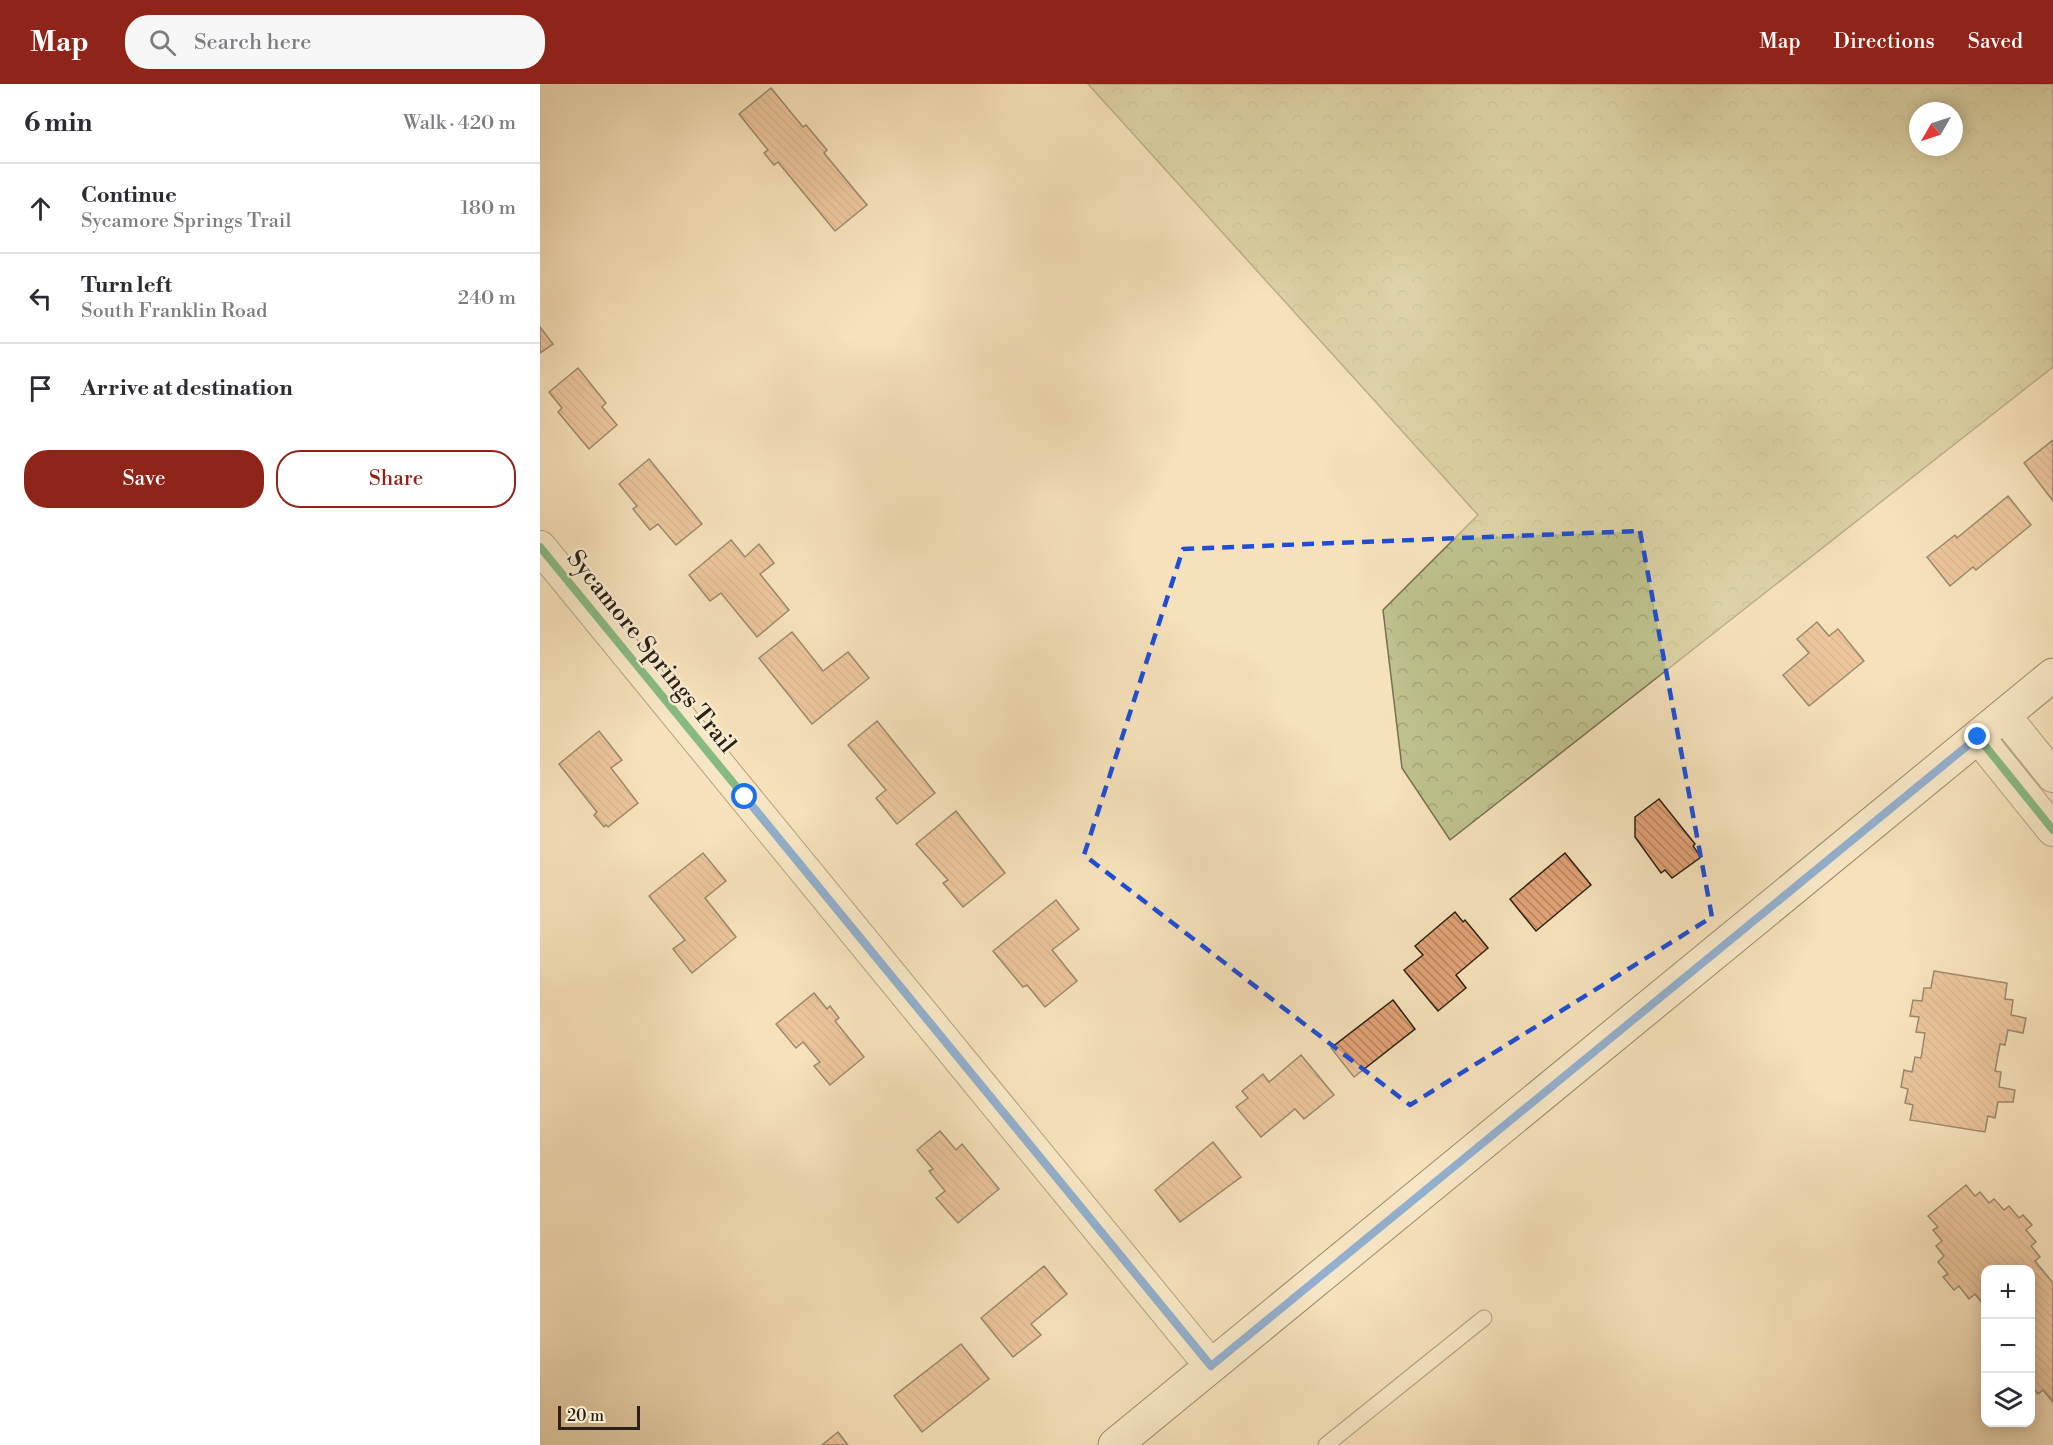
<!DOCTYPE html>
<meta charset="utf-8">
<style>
:root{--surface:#fff;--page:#f7f7f7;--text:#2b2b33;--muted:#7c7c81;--line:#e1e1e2;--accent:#8f2418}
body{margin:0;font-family:"Libre Bodoni",serif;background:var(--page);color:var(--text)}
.controls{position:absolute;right:18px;bottom:18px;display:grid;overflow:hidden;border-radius:12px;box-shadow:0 3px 15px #0003}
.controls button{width:54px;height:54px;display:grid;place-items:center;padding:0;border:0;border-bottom:2px solid var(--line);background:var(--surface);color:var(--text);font:30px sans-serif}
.compass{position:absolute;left:1369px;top:18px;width:54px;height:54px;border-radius:50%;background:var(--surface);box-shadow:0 3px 15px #0003;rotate:231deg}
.scale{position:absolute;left:18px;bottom:15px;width:82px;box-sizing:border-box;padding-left:6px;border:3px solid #2b2016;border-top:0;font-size:16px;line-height:21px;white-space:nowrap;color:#2b2016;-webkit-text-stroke:4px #f8ecd2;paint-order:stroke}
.stop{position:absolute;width:18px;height:18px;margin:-14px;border:4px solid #1a73e8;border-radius:50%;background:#fff}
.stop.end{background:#1a73e8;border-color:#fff;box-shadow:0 2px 6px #0008}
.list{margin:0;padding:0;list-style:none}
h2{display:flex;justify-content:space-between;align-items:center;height:78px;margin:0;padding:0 24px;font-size:26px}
h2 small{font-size:20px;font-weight:400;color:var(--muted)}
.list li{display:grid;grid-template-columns:39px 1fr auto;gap:18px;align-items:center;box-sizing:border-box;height:90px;padding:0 24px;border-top:2px solid var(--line)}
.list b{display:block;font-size:22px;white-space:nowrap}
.list p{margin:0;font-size:20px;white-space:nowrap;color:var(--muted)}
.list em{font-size:20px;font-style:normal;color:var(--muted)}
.actions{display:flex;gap:12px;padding:18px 24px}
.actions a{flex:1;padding:14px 0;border:2px solid var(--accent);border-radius:24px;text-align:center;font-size:21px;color:var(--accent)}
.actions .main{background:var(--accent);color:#fff}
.icon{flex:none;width:33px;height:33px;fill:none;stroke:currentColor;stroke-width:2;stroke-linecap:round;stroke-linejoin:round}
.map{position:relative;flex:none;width:1513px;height:1361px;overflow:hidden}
header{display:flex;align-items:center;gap:36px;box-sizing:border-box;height:84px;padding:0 30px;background:var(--accent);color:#fff}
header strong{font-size:28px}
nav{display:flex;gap:33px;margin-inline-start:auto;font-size:21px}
.search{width:420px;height:54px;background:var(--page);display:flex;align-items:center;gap:15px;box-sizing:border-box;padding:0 21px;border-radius:24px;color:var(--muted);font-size:22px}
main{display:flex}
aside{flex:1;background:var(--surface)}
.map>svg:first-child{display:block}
.forest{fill:url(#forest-crowns);stroke:#747152;stroke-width:1.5;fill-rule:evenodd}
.building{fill:url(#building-back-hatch);stroke:#2b2016;stroke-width:1.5}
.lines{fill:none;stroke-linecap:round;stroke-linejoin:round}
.lane-casing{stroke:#5e503f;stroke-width:17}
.street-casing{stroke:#5e503f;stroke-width:34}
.secondary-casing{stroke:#2b2016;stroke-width:35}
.lane{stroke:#f8ecd2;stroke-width:15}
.street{stroke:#f8ecd2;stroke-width:32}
.secondary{stroke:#f8ecd2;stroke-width:33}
.cycleway-casing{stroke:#f8ecd2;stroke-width:11}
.cycleway{stroke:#00873e;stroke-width:8}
.route{stroke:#1a73e8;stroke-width:8}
.marked{fill:none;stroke:#1d4ed8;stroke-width:4.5;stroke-dasharray:12 8;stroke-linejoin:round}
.labels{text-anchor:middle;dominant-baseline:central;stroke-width:5;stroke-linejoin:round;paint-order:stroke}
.street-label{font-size:24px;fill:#2b2016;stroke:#f8ecd2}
</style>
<header>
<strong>Map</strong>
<div class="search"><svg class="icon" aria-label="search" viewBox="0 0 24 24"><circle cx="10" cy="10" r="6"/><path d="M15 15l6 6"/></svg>Search here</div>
<nav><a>Map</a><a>Directions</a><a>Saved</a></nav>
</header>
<main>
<aside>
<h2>6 min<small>Walk · 420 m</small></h2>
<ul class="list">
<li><svg class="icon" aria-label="ahead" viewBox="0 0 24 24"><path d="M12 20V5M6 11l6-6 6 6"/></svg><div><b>Continue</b><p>Sycamore Springs Trail</p></div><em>180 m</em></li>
<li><svg class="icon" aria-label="left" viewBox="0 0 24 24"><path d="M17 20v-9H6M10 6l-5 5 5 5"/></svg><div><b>Turn left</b><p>South Franklin Road</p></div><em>240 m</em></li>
<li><svg class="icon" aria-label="arrive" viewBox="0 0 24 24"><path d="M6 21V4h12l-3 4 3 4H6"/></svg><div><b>Arrive at destination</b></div></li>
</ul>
<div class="actions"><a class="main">Save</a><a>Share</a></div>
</aside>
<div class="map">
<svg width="1513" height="1361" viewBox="0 0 1513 1361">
<defs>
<pattern id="forest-crowns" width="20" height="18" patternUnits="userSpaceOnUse" patternTransform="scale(1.5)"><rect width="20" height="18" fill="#bec28e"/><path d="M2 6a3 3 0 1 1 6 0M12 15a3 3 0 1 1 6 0" fill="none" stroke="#a3a67a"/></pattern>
<pattern id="building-back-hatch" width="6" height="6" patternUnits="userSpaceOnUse" patternTransform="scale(1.5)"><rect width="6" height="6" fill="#e1a276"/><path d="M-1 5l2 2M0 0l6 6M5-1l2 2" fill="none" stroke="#b78460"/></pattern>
</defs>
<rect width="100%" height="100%" fill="#f5e1ba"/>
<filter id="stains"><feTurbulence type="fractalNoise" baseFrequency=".00333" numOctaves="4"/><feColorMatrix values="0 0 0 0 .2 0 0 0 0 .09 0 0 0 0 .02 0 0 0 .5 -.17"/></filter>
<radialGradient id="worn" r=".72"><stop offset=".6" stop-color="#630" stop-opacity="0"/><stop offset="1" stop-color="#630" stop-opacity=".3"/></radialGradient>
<!-- forest -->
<path class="forest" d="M548 0H1513V283L910 756 862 684 843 526 938 431ZM1378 27H1414V63H1378Z"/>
<!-- building -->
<g class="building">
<path d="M231 4 263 43 266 41 287 66 284 69 327 121 295 147 238 78 234 81 224 69 228 66 199 30Z"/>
<path d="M0 243 13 260 0 269Z"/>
<path d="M38 284 66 319 62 323 77 341 49 365 18 328 22 324 9 308Z"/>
<path d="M1513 356V417L1484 379Z"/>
<path d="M109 375 162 440 136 461 118 440 110 446 93 425 97 422 79 400Z"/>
<path d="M1468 412 1491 441 1436 486 1433 483 1410 502 1387 473 1415 451 1417 454Z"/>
<path d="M191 456 205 473 219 460 234 479 220 490 249 526 217 553 181 509 170 517 149 491Z"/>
<path d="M1277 538 1289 552 1298 545 1324 577 1269 622 1243 591 1269 569 1257 555Z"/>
<path d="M252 548 283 587 308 568 329 594 272 640 219 574Z"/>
<path d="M337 637 395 709 357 740 336 714 346 706 308 661Z"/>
<path d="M59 647 82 676 71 684 98 719 68 743 66 741 64 743 54 731 57 728 19 680Z"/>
<path d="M1119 715 1155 760 1153 762 1161 773 1132 794 1125 786 1121 789 1095 753V733Z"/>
<path d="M416 727 465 789 423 823 403 799 408 796 376 760Z"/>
<path d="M163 769 186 797 165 814 196 853 152 889 133 865 145 856 109 812Z"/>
<path d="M1025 769 1051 801 996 847 970 815Z"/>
<path d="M516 816 539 845 512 866 537 897 505 923 487 901 483 903 453 867Z"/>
<path d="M915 828 923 838 925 836 948 864 916 891 926 904 898 927 864 886 883 871 875 862Z"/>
<path d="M1394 887 1467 899 1465 915 1473 916 1471 931 1486 934 1483 949 1468 946 1465 961 1460 960 1455 987 1461 988 1459 1003 1475 1006 1473 1018H1458L1455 1034 1448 1032 1445 1048 1370 1036 1373 1021 1365 1019 1368 1005 1361 1003 1364 986 1372 988 1375 973 1381 974 1385 949 1376 948 1379 933 1370 932 1373 916 1382 917 1384 904H1391Z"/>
<path d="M274 909 287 925 290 922 299 934 295 937 324 973 290 1001 274 982 280 978 263 958 256 964 236 940Z"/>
<path d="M853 916 875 945 814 993 791 964Z"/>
<path d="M761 971 794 1011 764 1035 755 1025 721 1053 696 1023 708 1014 702 1007 723 990 729 998Z"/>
<path d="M400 1047 416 1066 422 1060 459 1105 418 1139 396 1114 405 1107 389 1087 393 1085 377 1066Z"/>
<path d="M673 1058 701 1093 640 1138 615 1106Z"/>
<path d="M1426 1101 1435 1112 1440 1108 1449 1119 1454 1115 1464 1126 1469 1122 1479 1134 1483 1131 1492 1141 1486 1146 1496 1158 1491 1162 1500 1173 1495 1177 1513 1199V1318L1503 1306 1498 1310 1490 1300 1495 1294 1490 1289V1186H1446L1444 1221 1435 1210 1429 1215 1419 1202 1414 1206 1403 1193 1408 1190 1398 1178 1404 1172 1396 1162 1402 1157 1393 1146 1398 1143 1388 1132Z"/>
<path d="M504 1182 527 1210 491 1240 501 1251 473 1273 441 1234Z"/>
<path d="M421 1260 449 1295 382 1348 354 1312Z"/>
<path d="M298 1348 308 1361H282Z"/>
</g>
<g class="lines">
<!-- lane casing -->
<g class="lane-casing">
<path id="lane" d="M786 1361 944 1234"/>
</g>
<!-- street casing -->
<g class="street-casing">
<g id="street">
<path d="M0 463 671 1282"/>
<path d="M1464 631 1513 692"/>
<path d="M1438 653 1513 746"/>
</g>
</g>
<!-- secondary casing -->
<g class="secondary-casing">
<path id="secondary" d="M575 1361 1513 591"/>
</g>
<!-- lane -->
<use href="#lane" class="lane"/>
<!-- street -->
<use href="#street" class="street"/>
<!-- secondary -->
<use href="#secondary" class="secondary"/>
<!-- cycleway casing -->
<g class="cycleway-casing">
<g id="cycleway">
<path d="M0 463 671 1282"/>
<path d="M1438 653 1513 746"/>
</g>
</g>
<!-- cycleway -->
<use href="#cycleway" class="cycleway"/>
</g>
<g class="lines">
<!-- route -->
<path class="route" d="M205 713 671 1282 1438 653"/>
</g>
<!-- marked area -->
<path d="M0 0H1513V1361H0ZM1100 447 1172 833 870 1021 544 771 643 465Z" fill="#f5e1ba" fill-opacity=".55" fill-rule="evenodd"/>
<path class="marked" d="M1100 447 1172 833 870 1021 544 771 643 465Z"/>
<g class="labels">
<!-- street labels -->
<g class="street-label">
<text transform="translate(111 568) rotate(51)">Sycamore Springs Trail</text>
</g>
</g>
<rect width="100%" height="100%" filter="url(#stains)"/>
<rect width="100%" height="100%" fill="url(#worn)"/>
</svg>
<div class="controls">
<button>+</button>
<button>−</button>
<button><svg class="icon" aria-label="layers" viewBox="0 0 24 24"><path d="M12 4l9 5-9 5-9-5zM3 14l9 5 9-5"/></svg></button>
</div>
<svg class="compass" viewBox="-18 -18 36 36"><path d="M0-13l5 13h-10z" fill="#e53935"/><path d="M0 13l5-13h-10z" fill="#7c7c81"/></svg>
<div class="scale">20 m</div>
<div class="stop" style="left:205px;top:713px"></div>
<div class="stop end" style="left:1438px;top:653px"></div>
</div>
</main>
